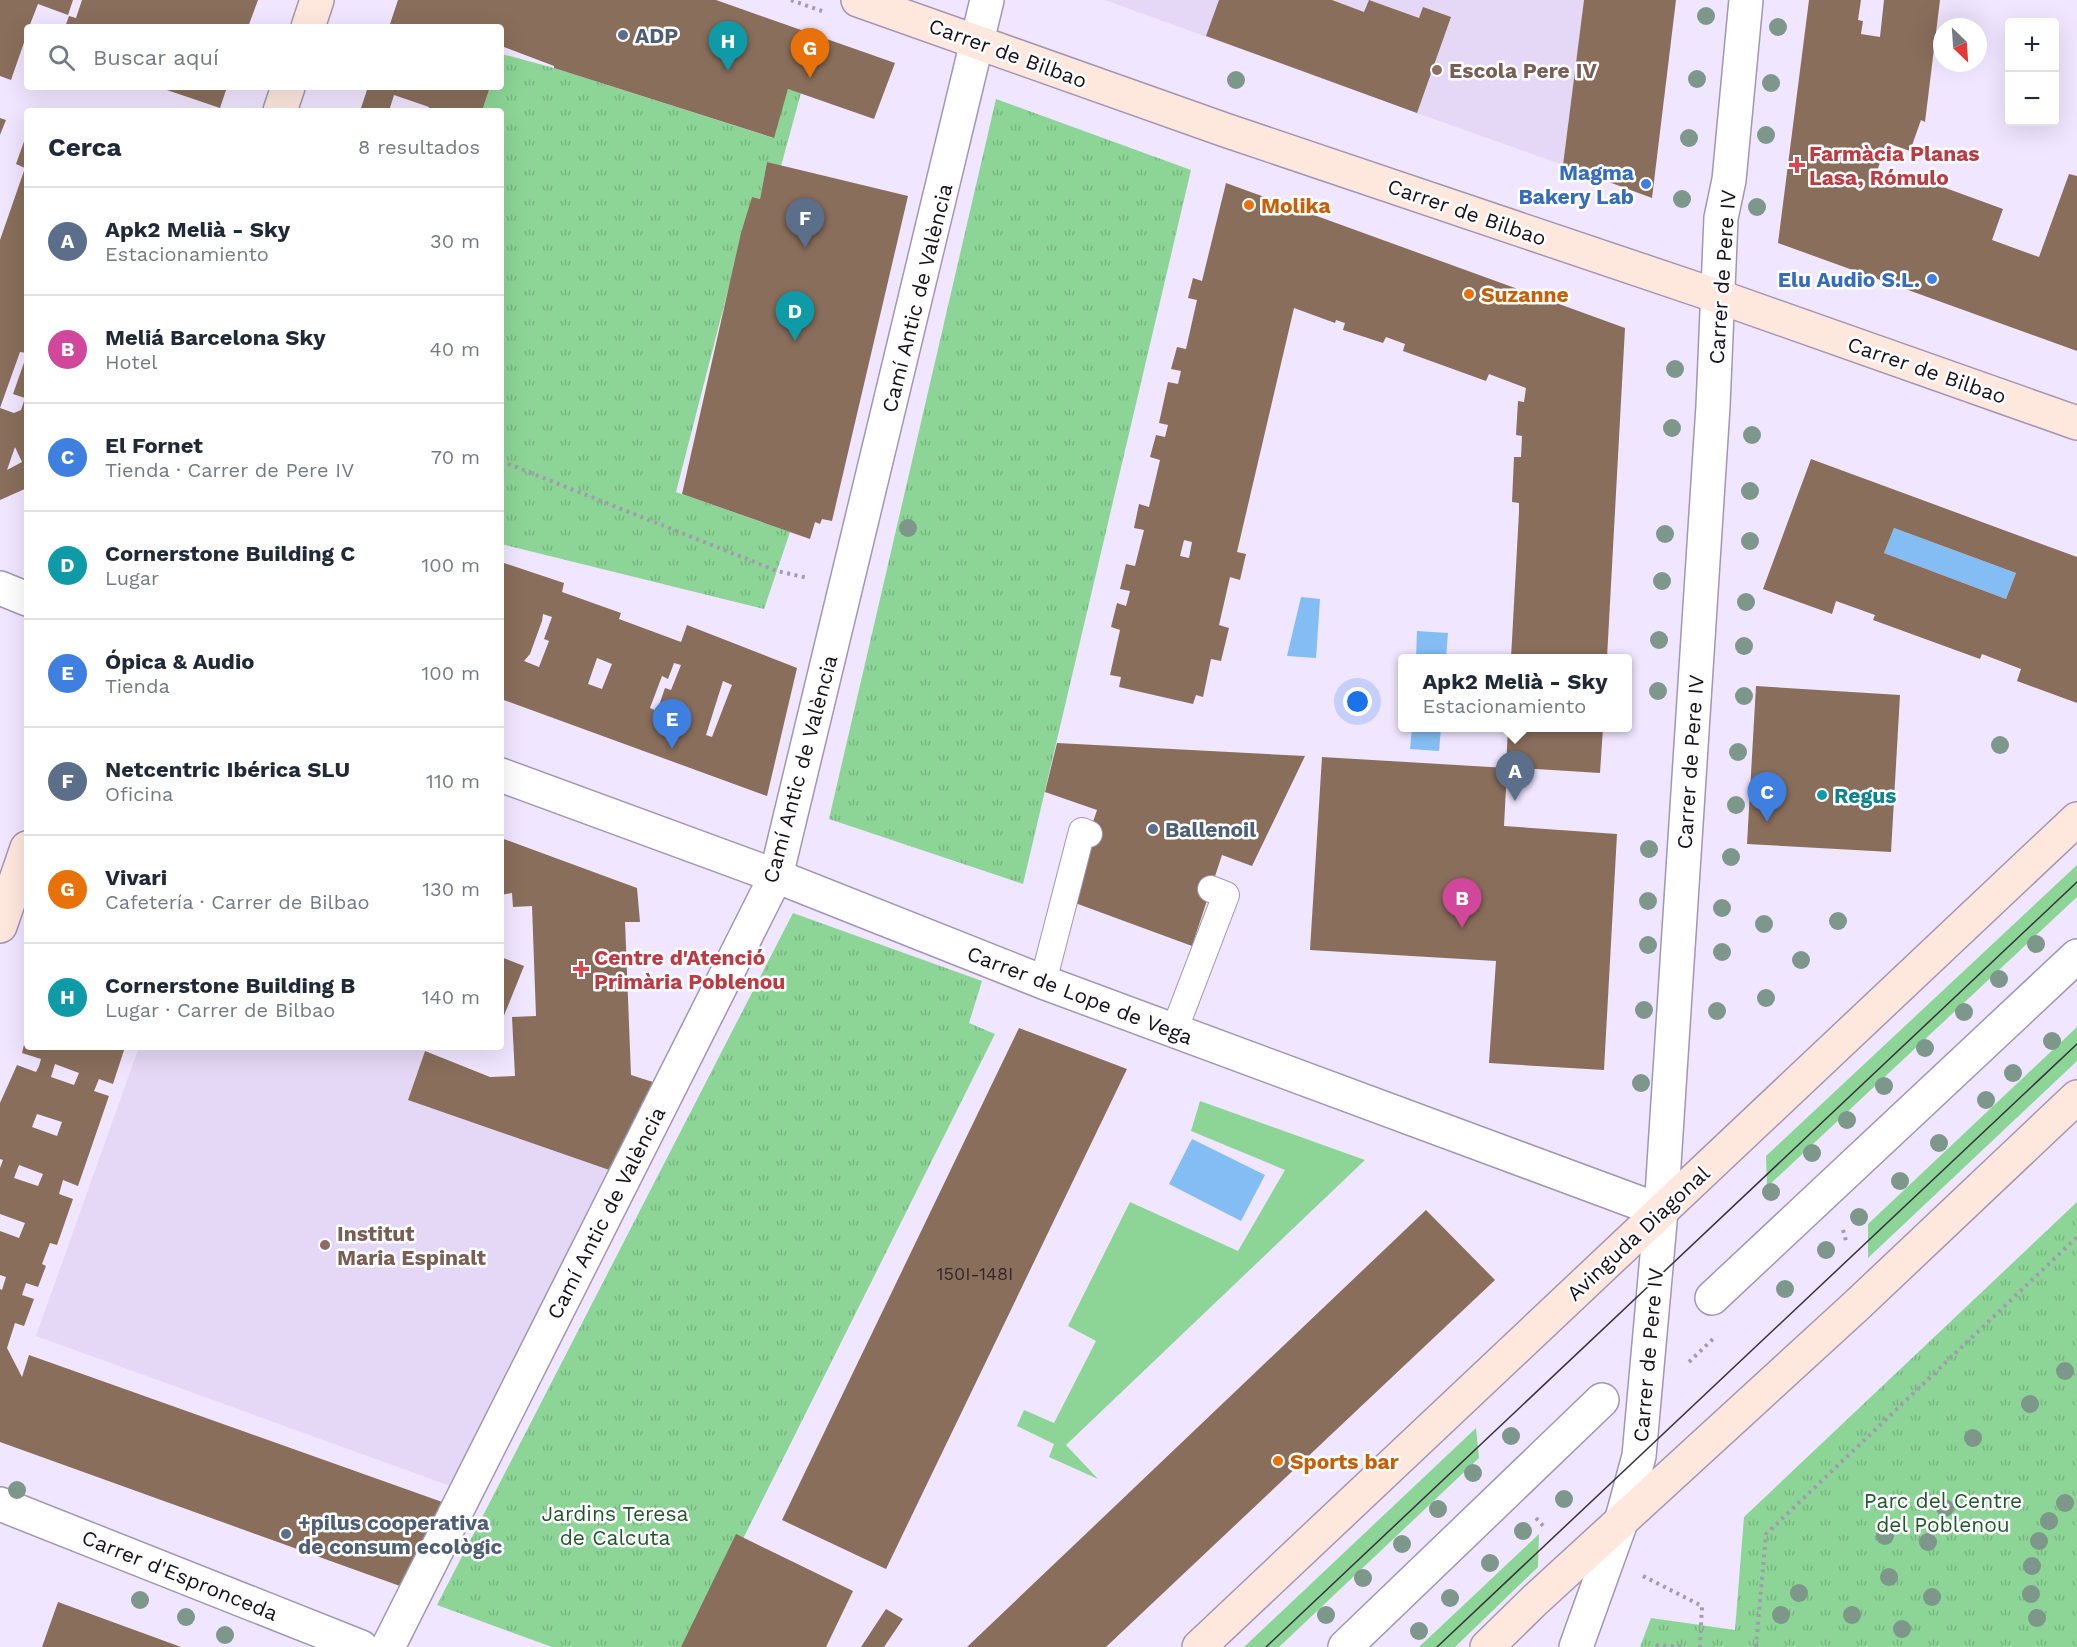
<!DOCTYPE html>
<html lang="es">
<meta charset="utf-8">
<style>
:root{--surface:#fff;--page:#f6f6f7;--text:#1f2937;--muted:#747a83;--line:#e0e1e3;--accent:#db2777}
body{margin:0;font-family:"Work Sans",sans-serif;background:var(--page);color:var(--text)}
.controls{position:absolute;right:18px;top:18px;display:grid;overflow:hidden;border-radius:6px;box-shadow:0 6px 24px #0002}
.controls button{width:54px;height:54px;display:grid;place-items:center;padding:0;border:0;border-bottom:2px solid var(--line);background:var(--surface);color:var(--text);font:30px sans-serif}
.compass{position:absolute;left:1933px;top:18px;width:54px;height:54px;border-radius:50%;background:var(--surface);box-shadow:0 6px 24px #0002;rotate:155deg}
.you{position:absolute;left:1358px;top:702px;width:21px;height:21px;margin:-15px;border:4px solid #fff;border-radius:50%;background:#1a73e8;box-shadow:0 0 0 9px #1a73e833}
.badge{display:grid;place-items:center;width:39px;height:39px;border-radius:50%;background:var(--accent);color:#fff;font-size:20px;font-weight:700}
.pin{position:absolute;translate:-50% -50px;filter:drop-shadow(0 2px 3px #0008)}
.pin::after{content:'';position:absolute;top:32px;width:21px;height:18px;background:inherit;clip-path:polygon(0 0,100% 0,50% 100%)}
.popup{position:absolute;left:1398px;top:654px;width:234px;height:78px;box-sizing:border-box;display:grid;place-content:center;border-radius:6px;background:var(--surface);filter:drop-shadow(0 2px 4px #0005);font-size:20px;white-space:nowrap;color:var(--muted)}
.popup b{font-size:22px;color:var(--text)}
.popup::after{content:'';position:absolute;left:50%;top:100%;margin-left:-12px;border:12px solid transparent;border-top-color:var(--surface)}
.list{margin:0;padding:0;list-style:none}
h2{display:flex;justify-content:space-between;align-items:center;height:78px;margin:0;padding:0 24px;font-size:26px}
h2 small{font-size:20px;font-weight:400;color:var(--muted)}
.list li{display:grid;grid-template-columns:39px 1fr auto;gap:18px;align-items:center;box-sizing:border-box;height:108px;padding:0 24px;border-top:2px solid var(--line)}
.list b{display:block;font-size:22px;white-space:nowrap}
.list p{margin:0;font-size:20px;white-space:nowrap;color:var(--muted)}
.list em{font-size:20px;font-style:normal;color:var(--muted)}
.icon{flex:none;width:33px;height:33px;fill:none;stroke:currentColor;stroke-width:2;stroke-linecap:round;stroke-linejoin:round}
.map{position:relative;flex:none;width:2077px;height:1647px;overflow:hidden}
.search{position:absolute;background:var(--surface);box-shadow:0 6px 24px #0002;left:24px;top:24px;width:480px;height:66px;display:flex;align-items:center;gap:15px;box-sizing:border-box;padding:0 21px;border-radius:6px;color:var(--muted);font-size:22px}
.panel{position:absolute;background:var(--surface);box-shadow:0 6px 24px #0002;left:24px;top:108px;width:480px;height:942px;border-radius:6px}
.map>svg:first-child{display:block}
.built{fill:#e4d8f6}
.green{fill:#8cd596}
.park{fill:url(#park-tufts)}
.water{fill:#84bdf4}
.building{fill:#896e5b;fill-rule:evenodd}
.lines{fill:none;stroke-linecap:round;stroke-linejoin:round}
.lane-casing{stroke:#a296b4;stroke-width:28}
.street-casing{stroke:#a296b4;stroke-width:36}
.secondary-casing{stroke:#a296b4;stroke-width:36}
.path{stroke:#a39baf;stroke-width:4;stroke-dasharray:3 4.5;stroke-linecap:butt}
.lane{stroke:#fff;stroke-width:26}
.street{stroke:#fff;stroke-width:33}
.secondary{stroke:#fee8de;stroke-width:33}
.tram{stroke:#38323f;stroke-width:1.5}
.tree{fill:#7d978a}
.service-dot{fill:#5c6f8a;stroke:#fff;stroke-width:2}
.education-dot{fill:#8d6e63;stroke:#fff;stroke-width:2}
.health-dot{fill:#e0444e;stroke:#fff;stroke-width:2}
.shop-dot{fill:#3f7fe0;stroke:#fff;stroke-width:2}
.food-dot{fill:#e8710a;stroke:#fff;stroke-width:2}
.culture-dot{fill:#0f9aa8;stroke:#fff;stroke-width:2}
.labels{text-anchor:middle;dominant-baseline:central;stroke-width:5;stroke-linejoin:round;paint-order:stroke}
.number-label{font-size:18px;fill:#32282b}
.service-label{font-size:21px;font-weight:bold;fill:#4e5e75;stroke:#fff;text-anchor:start}
.street-label{font-size:21px;fill:#15101b;stroke:#fff}
.education-label{font-size:21px;font-weight:bold;fill:#785e54;stroke:#fff;text-anchor:start}
.health-label{font-size:21px;font-weight:bold;fill:#be3a42;stroke:#fff;text-anchor:start}
.shop-label{font-size:21px;font-weight:bold;fill:#366cbe;stroke:#fff;text-anchor:end}
.food-label{font-size:21px;font-weight:bold;fill:#c56008;stroke:#fff;text-anchor:start}
.culture-label{font-size:21px;font-weight:bold;fill:#0d838f;stroke:#fff;text-anchor:start}
.park-label{font-size:21px;fill:#1f572b;stroke:#fff}
</style>
<div class="map">
<svg width="2077" height="1647" viewBox="0 0 2077 1647">
<defs>
<pattern id="park-tufts" width="24" height="20" patternUnits="userSpaceOnUse" patternTransform="scale(1.5)"><rect width="24" height="20" fill="#8cd596"/><path d="M3 7l-1-3M5 7V3M7 7l1-3M15 17l-1-3M17 17v-4M19 17l1-3" fill="none" stroke="#78b681"/></pattern>
</defs>
<rect width="100%" height="100%" fill="#f0e6ff"/>
<!-- built -->
<g class="built">
<path d="M1105 0H1584L1563 165 1417 113Z"/>
<path d="M139 1047H426L408 1100 615 1172 456 1488 36 1336Z"/>
</g>
<!-- green -->
<g class="green">
<path d="M2077 865V897L1767 1187 1766 1156Z"/>
<path d="M2077 1027V1061L1868 1258V1224Z"/>
<path d="M1200 1101 1365 1160 1066 1445 1098 1479 1049 1457 1054 1444 1017 1426 1024 1410 1054 1423 1096 1341 1068 1326 1130 1202 1238 1251 1285 1170 1191 1131Z"/>
<path d="M1476 1428 1479 1458 1279 1647H1244Z"/>
<path d="M1539 1534 1538 1567 1455 1647H1419Z"/>
</g>
<!-- park -->
<g class="park">
<path d="M502 54 554 68 773 138 788 89 801 93 781 166 767 162 760 199 752 197 676 492 790 532 764 609 501 544V111H482L490 87H501Z"/>
<path d="M996 99 1191 170 1023 884 829 819Z"/>
<path d="M793 913 982 981 969 1023 995 1034 689 1647H552L437 1605Z"/>
<path d="M2077 1202V1647H1640L1651 1618 1735 1630 1744 1517Z"/>
</g>
<!-- water -->
<g class="water">
<path d="M1894 528 2016 573 2006 599 1884 553Z"/>
<path d="M1301 597 1320 599 1316 658 1287 656Z"/>
<path d="M1417 631 1448 633 1446 658H1416Z"/>
<path d="M1412 728H1441L1439 751 1410 749Z"/>
<path d="M1192 1139 1265 1175 1241 1221 1169 1184Z"/>
</g>
<!-- building -->
<g class="building">
<path d="M0 0H73L68 15 38 4 29 27H27V34L11 80 0 76Z"/>
<path d="M82 0H258L248 27H65L69 16 76 18Z"/>
<path d="M398 0H716L895 63 874 119 788 89 774 138 554 68V66L504 47 501 55V27H389Z"/>
<path d="M1219 0H1332L1364 12 1369 0 1419 18 1423 7 1451 17 1417 113 1206 36Z"/>
<path d="M1584 0H1676L1652 198 1563 165Z"/>
<path d="M1809 0H1861L1858 20 1863 21 1861 34 1880 37 1884 0H1940L1925 122 1921 120 1910 151 1887 143 1877 171 1908 182 1910 175 2003 209 1992 240 2039 257 2069 174 2077 176V351L1778 243Z"/>
<path d="M158 87H227L220 108Z"/>
<path d="M368 87H490L482 111H428L429 107 394 95 389 111H360Z"/>
<path d="M0 118 6 120 0 135Z"/>
<path d="M27 133V353L20 352 0 408 14 413 21 410 25 398 13 394 27 354V488L0 500V240L25 168 16 164ZM15 447 22 462 7 470Z"/>
<path d="M767 162 908 196 832 521 822 519 820 524 815 522 810 539 682 494 741 233 752 197 760 199Z"/>
<path d="M1226 183 1625 328 1607 658H1511L1519 512V503L1512 502 1514 457H1521L1522 436 1516 435 1518 401 1524 402 1526 388 1489 374 1486 381 1403 351 1405 344 1386 337 1383 343 1343 330 1345 323 1336 320 1335 323 1294 308 1237 552 1246 554 1240 580 1230 577 1219 625 1229 628 1221 661 1211 659 1203 697 1196 695 1193 704 1119 687 1121 677 1110 675 1120 630 1111 627 1117 603 1126 606 1130 591 1120 589 1126 564 1135 566 1144 530 1134 528 1139 504 1149 507 1160 460 1150 457 1156 435 1165 437 1168 425 1159 423 1168 382 1178 384 1181 371 1171 369 1177 347 1186 349 1197 300 1188 298 1193 278 1202 281ZM1184 540 1192 542 1189 558 1180 556Z"/>
<path d="M1811 459 2077 557V703L2017 681 2021 669 1982 654 1980 659 1873 620 1875 615 1836 601 1832 614 1763 589ZM1894 528 2016 573 2006 599 1884 553Z"/>
<path d="M501 562 564 583 562 592 621 613 619 619 681 642 687 625 797 668 767 796 501 699ZM543 614 552 617 544 639 549 641 539 667 524 661 530 654 542 621ZM597 658 612 664 602 689 588 684ZM674 663 681 665 671 690 665 688 657 711 650 708 662 676 668 679ZM723 681 732 685 712 737 706 735Z"/>
<path d="M1756 686 1900 695 1891 852 1747 844Z"/>
<path d="M1508 728H1603L1600 773 1506 767Z"/>
<path d="M1057 743 1305 756 1252 866 1222 855 1192 946 1067 900 1097 810 1045 792Z"/>
<path d="M1322 757 1507 768 1504 826 1617 834 1604 1070 1489 1063 1496 961 1310 950Z"/>
<path d="M501 838 637 888 640 922H625L631 1075 656 1083 615 1172 408 1100 425 1051 490 1077 515 1076 512 1017 536 1016 532 906 513 907 512 893 501 895Z"/>
<path d="M501 957 524 966 501 1023Z"/>
<path d="M1019 1028 1127 1069 886 1569 782 1520Z"/>
<path d="M26 1036 27 1047H125L113 1084 99 1079 94 1091 109 1096 78 1186 63 1180 59 1194 73 1199 57 1245 50 1243 42 1264 46 1266 38 1287 26 1283 22 1295 34 1299 24 1326 15 1323 7 1348 22 1377 29 1355 445 1503 400 1586 0 1442V1289L2 1290 6 1277 0 1275V1231L19 1238 25 1223 0 1214V1168L3 1160 0 1159V1103L17 1065 36 1072 39 1066 41 1059 22 1053ZM55 1064 79 1073 74 1085 51 1077ZM37 1114 62 1122 57 1136 32 1127ZM19 1165 43 1174 38 1186 14 1178Z"/>
<path d="M1426 1210 1495 1280 1459 1314 1106 1647H967Z"/>
<path d="M736 1534 853 1591 826 1647H681Z"/>
<path d="M58 1602 181 1647H42Z"/>
<path d="M886 1609 903 1619 884 1647H861Z"/>
</g>
<g class="lines">
<!-- lane casing -->
<g class="lane-casing">
<g id="lane">
<path d="M1043 982 1082 831 1089 834"/>
<path d="M1174 1031 1226 895 1211 889"/>
</g>
</g>
<!-- street casing -->
<g class="street-casing">
<g id="street">
<path d="M0 588 27 599"/>
<path d="M501 775 776 876 1043 982 1661 1211"/>
<path d="M1712 1298 2077 956"/>
<path d="M0 1504 361 1647"/>
<path d="M388 1647 776 876 987 0"/>
<path d="M1345 1647 1602 1400"/>
<path d="M1576 1647 1621 1522 1639 1456 1661 1211 1713 406 1721 218 1729 180 1746 0"/>
</g>
</g>
<!-- secondary casing -->
<g class="secondary-casing">
<g id="secondary">
<path d="M858 0 1225 130 1717 296 2077 423"/>
<path d="M308 27 317 0"/>
<path d="M280 111 288 87"/>
<path d="M0 926 27 848"/>
<path d="M1199 1647 2077 819"/>
<path d="M1487 1647 1535 1600 1856 1306 2077 1097"/>
</g>
</g>
<!-- path -->
<g class="path">
<path d="M791 0 822 11"/>
<path d="M501 461 777 571 808 578"/>
<path d="M1843 1230 1847 1244"/>
<path d="M1689 1362 1714 1338"/>
<path d="M1536 1518 1546 1529"/>
<path d="M1643 1576 1702 1606 1700 1647"/>
<path d="M1657 1647 1658 1645 1684 1647"/>
<path d="M1756 1647 1766 1534 2077 1237"/>
</g>
<!-- lane -->
<use href="#lane" class="lane"/>
<!-- street -->
<use href="#street" class="street"/>
<!-- secondary -->
<use href="#secondary" class="secondary"/>
<!-- tram -->
<g class="tram">
<path d="M1266 1647 2077 882"/>
<path d="M1437 1647 2077 1044"/>
</g>
</g>
<!-- trees -->
<g class="tree">
<circle cx="1706" cy="16" r="9"/>
<circle cx="1778" cy="27" r="9"/>
<circle cx="1697" cy="79" r="9"/>
<circle cx="1236" cy="80" r="9"/>
<circle cx="1771" cy="83" r="9"/>
<circle cx="1766" cy="135" r="9"/>
<circle cx="1689" cy="138" r="9"/>
<circle cx="1682" cy="199" r="9"/>
<circle cx="1757" cy="207" r="9"/>
<circle cx="1675" cy="369" r="9"/>
<circle cx="1672" cy="428" r="9"/>
<circle cx="1752" cy="435" r="9"/>
<circle cx="1750" cy="491" r="9"/>
<circle cx="908" cy="528" r="9"/>
<circle cx="1665" cy="534" r="9"/>
<circle cx="1750" cy="541" r="9"/>
<circle cx="1662" cy="581" r="9"/>
<circle cx="1746" cy="602" r="9"/>
<circle cx="1659" cy="640" r="9"/>
<circle cx="1744" cy="646" r="9"/>
<circle cx="1658" cy="691" r="9"/>
<circle cx="1744" cy="696" r="9"/>
<circle cx="2000" cy="745" r="9"/>
<circle cx="1738" cy="752" r="9"/>
<circle cx="1736" cy="805" r="9"/>
<circle cx="1649" cy="849" r="9"/>
<circle cx="1731" cy="857" r="9"/>
<circle cx="1648" cy="901" r="9"/>
<circle cx="1722" cy="908" r="9"/>
<circle cx="1838" cy="921" r="9"/>
<circle cx="1764" cy="924" r="9"/>
<circle cx="2036" cy="944" r="9"/>
<circle cx="1648" cy="945" r="9"/>
<circle cx="1722" cy="952" r="9"/>
<circle cx="1801" cy="960" r="9"/>
<circle cx="1999" cy="979" r="9"/>
<circle cx="1766" cy="998" r="9"/>
<circle cx="1644" cy="1010" r="9"/>
<circle cx="1717" cy="1011" r="9"/>
<circle cx="1964" cy="1012" r="9"/>
<circle cx="2052" cy="1041" r="9"/>
<circle cx="1925" cy="1048" r="9"/>
<circle cx="2013" cy="1073" r="9"/>
<circle cx="1641" cy="1083" r="9"/>
<circle cx="1884" cy="1086" r="9"/>
<circle cx="1986" cy="1100" r="9"/>
<circle cx="1847" cy="1120" r="9"/>
<circle cx="1939" cy="1143" r="9"/>
<circle cx="1812" cy="1153" r="9"/>
<circle cx="1900" cy="1181" r="9"/>
<circle cx="1771" cy="1192" r="9"/>
<circle cx="1859" cy="1217" r="9"/>
<circle cx="1826" cy="1250" r="9"/>
<circle cx="1785" cy="1289" r="9"/>
<circle cx="2065" cy="1371" r="9"/>
<circle cx="2030" cy="1404" r="9"/>
<circle cx="1511" cy="1436" r="9"/>
<circle cx="1973" cy="1438" r="9"/>
<circle cx="1473" cy="1473" r="9"/>
<circle cx="17" cy="1490" r="9"/>
<circle cx="1564" cy="1499" r="9"/>
<circle cx="2065" cy="1503" r="9"/>
<circle cx="1945" cy="1508" r="9"/>
<circle cx="1438" cy="1509" r="9"/>
<circle cx="2049" cy="1521" r="9"/>
<circle cx="1523" cy="1531" r="9"/>
<circle cx="1885" cy="1536" r="9"/>
<circle cx="2039" cy="1541" r="9"/>
<circle cx="1928" cy="1542" r="9"/>
<circle cx="1402" cy="1544" r="9"/>
<circle cx="1490" cy="1563" r="9"/>
<circle cx="2032" cy="1566" r="9"/>
<circle cx="1889" cy="1577" r="9"/>
<circle cx="1363" cy="1578" r="9"/>
<circle cx="1799" cy="1593" r="9"/>
<circle cx="2031" cy="1594" r="9"/>
<circle cx="1932" cy="1597" r="9"/>
<circle cx="1450" cy="1598" r="9"/>
<circle cx="140" cy="1600" r="9"/>
<circle cx="1326" cy="1615" r="9"/>
<circle cx="1781" cy="1615" r="9"/>
<circle cx="1852" cy="1615" r="9"/>
<circle cx="186" cy="1617" r="9"/>
<circle cx="2037" cy="1618" r="9"/>
<circle cx="1902" cy="1629" r="9"/>
<circle cx="1419" cy="1631" r="9"/>
<circle cx="225" cy="1635" r="9"/>
</g>
<!-- markers -->
<g class="service-dot">
<circle cx="623" cy="35" r="6"/>
<circle cx="1153" cy="829" r="6"/>
<circle cx="286" cy="1534" r="6"/>
</g>
<g class="education-dot">
<circle cx="1437" cy="70" r="6"/>
<circle cx="325" cy="1245" r="6"/>
</g>
<g class="health-dot">
<path d="M1794 156h6v6h6v6h-6v6h-6v-6h-6v-6h6z"/>
<path d="M578 960h6v6h6v6h-6v6h-6v-6h-6v-6h6z"/>
</g>
<g class="shop-dot">
<circle cx="1646" cy="184" r="6"/>
<circle cx="1932" cy="279" r="6"/>
</g>
<g class="food-dot">
<circle cx="1249" cy="205" r="6"/>
<circle cx="1469" cy="294" r="6"/>
<circle cx="1278" cy="1461" r="6"/>
</g>
<circle class="culture-dot" cx="1822" cy="795" r="6"/>
<g class="labels">
<!-- number labels -->
<g class="number-label">
<text x="975" y="1273">150I-148I</text>
</g>
<!-- service labels -->
<g class="service-label">
<text x="635" y="35">ADP</text>
<text x="1165" y="829">Ballenoil</text>
<text x="298" y="1522">+pilus cooperativa<tspan x="298" dy="24">de consum ecològic</tspan></text>
</g>
<!-- street labels -->
<g class="street-label">
<text transform="translate(1008 53) rotate(20)">Carrer de Bilbao</text>
<text transform="translate(1467 212) rotate(19)">Carrer de Bilbao</text>
<text transform="translate(1722 277) rotate(-86)">Carrer de Pere IV</text>
<text transform="translate(917 298) rotate(-76)">Camí Antic de València</text>
<text transform="translate(1927 370) rotate(19)">Carrer de Bilbao</text>
<text transform="translate(1690 762) rotate(-86)">Carrer de Pere IV</text>
<text transform="translate(800 769) rotate(-75)">Camí Antic de València</text>
<text transform="translate(1080 995) rotate(21)">Carrer de Lope de Vega</text>
<text transform="translate(606 1213) rotate(-63)">Camí Antic de València</text>
<text transform="translate(1638 1233) rotate(-43)">Avinguda Diagonal</text>
<text transform="translate(1648 1355) rotate(-85)">Carrer de Pere IV</text>
<text transform="translate(180 1575) rotate(22)">Carrer d'Espronceda</text>
</g>
<!-- education labels -->
<g class="education-label">
<text x="1449" y="70">Escola Pere IV</text>
<text x="337" y="1233">Institut<tspan x="337" dy="24">Maria Espinalt</tspan></text>
</g>
<!-- health labels -->
<g class="health-label">
<text x="1809" y="153">Farmàcia Planas<tspan x="1809" dy="24">Lasa, Rómulo</tspan></text>
<text x="594" y="957">Centre d'Atenció<tspan x="594" dy="24">Primària Poblenou</tspan></text>
</g>
<!-- shop labels -->
<g class="shop-label">
<text x="1634" y="172">Magma<tspan x="1634" dy="24">Bakery Lab</tspan></text>
<text x="1920" y="279">Elu Audio S.L.</text>
</g>
<!-- food labels -->
<g class="food-label">
<text x="1261" y="205">Molika</text>
<text x="1481" y="294">Suzanne</text>
<text x="1290" y="1461">Sports bar</text>
</g>
<!-- culture labels -->
<g class="culture-label">
<text x="1834" y="795">Regus</text>
</g>
<!-- park labels -->
<g class="park-label">
<text x="1943" y="1500">Parc del Centre<tspan x="1943" dy="24">del Poblenou</tspan></text>
<text x="615" y="1513">Jardins Teresa<tspan x="615" dy="24">de Calcuta</tspan></text>
</g>
</g>
</svg>
<div class="controls">
<button>+</button>
<button>−</button>
</div>
<svg class="compass" viewBox="-18 -18 36 36"><path d="M0-13l5 13h-10z" fill="#e53935"/><path d="M0 13l5-13h-10z" fill="#747a83"/></svg>
<div class="you"></div>
<div class="pin badge" style="left:1515px;top:801px;background:#5c6f8a">A</div>
<div class="popup"><b>Apk2 Melià - Sky</b>Estacionamiento</div>
<div class="pin badge" style="left:1462px;top:928px;background:#d1479c">B</div>
<div class="pin badge" style="left:1767px;top:822px;background:#3f7fe0">C</div>
<div class="pin badge" style="left:795px;top:341px;background:#0f9aa8">D</div>
<div class="pin badge" style="left:672px;top:749px;background:#3f7fe0">E</div>
<div class="pin badge" style="left:805px;top:248px;background:#5c6f8a">F</div>
<div class="pin badge" style="left:810px;top:78px;background:#e8710a">G</div>
<div class="pin badge" style="left:728px;top:71px;background:#0f9aa8">H</div>
<div class="search"><svg class="icon" aria-label="search" viewBox="0 0 24 24"><circle cx="10" cy="10" r="6"/><path d="M15 15l6 6"/></svg>Buscar aquí</div>
<section class="panel">
<h2>Cerca<small>8 resultados</small></h2>
<ul class="list">
<li><span class="badge" style="background:#5c6f8a">A</span><div><b>Apk2 Melià - Sky</b><p>Estacionamiento</p></div><em>30 m</em></li>
<li><span class="badge" style="background:#d1479c">B</span><div><b>Meliá Barcelona Sky</b><p>Hotel</p></div><em>40 m</em></li>
<li><span class="badge" style="background:#3f7fe0">C</span><div><b>El Fornet</b><p>Tienda · Carrer de Pere IV</p></div><em>70 m</em></li>
<li><span class="badge" style="background:#0f9aa8">D</span><div><b>Cornerstone Building C</b><p>Lugar</p></div><em>100 m</em></li>
<li><span class="badge" style="background:#3f7fe0">E</span><div><b>Ópica &amp; Audio</b><p>Tienda</p></div><em>100 m</em></li>
<li><span class="badge" style="background:#5c6f8a">F</span><div><b>Netcentric Ibérica SLU</b><p>Oficina</p></div><em>110 m</em></li>
<li><span class="badge" style="background:#e8710a">G</span><div><b>Vivari</b><p>Cafetería · Carrer de Bilbao</p></div><em>130 m</em></li>
<li><span class="badge" style="background:#0f9aa8">H</span><div><b>Cornerstone Building B</b><p>Lugar · Carrer de Bilbao</p></div><em>140 m</em></li>
</ul>
</section>
</div>
